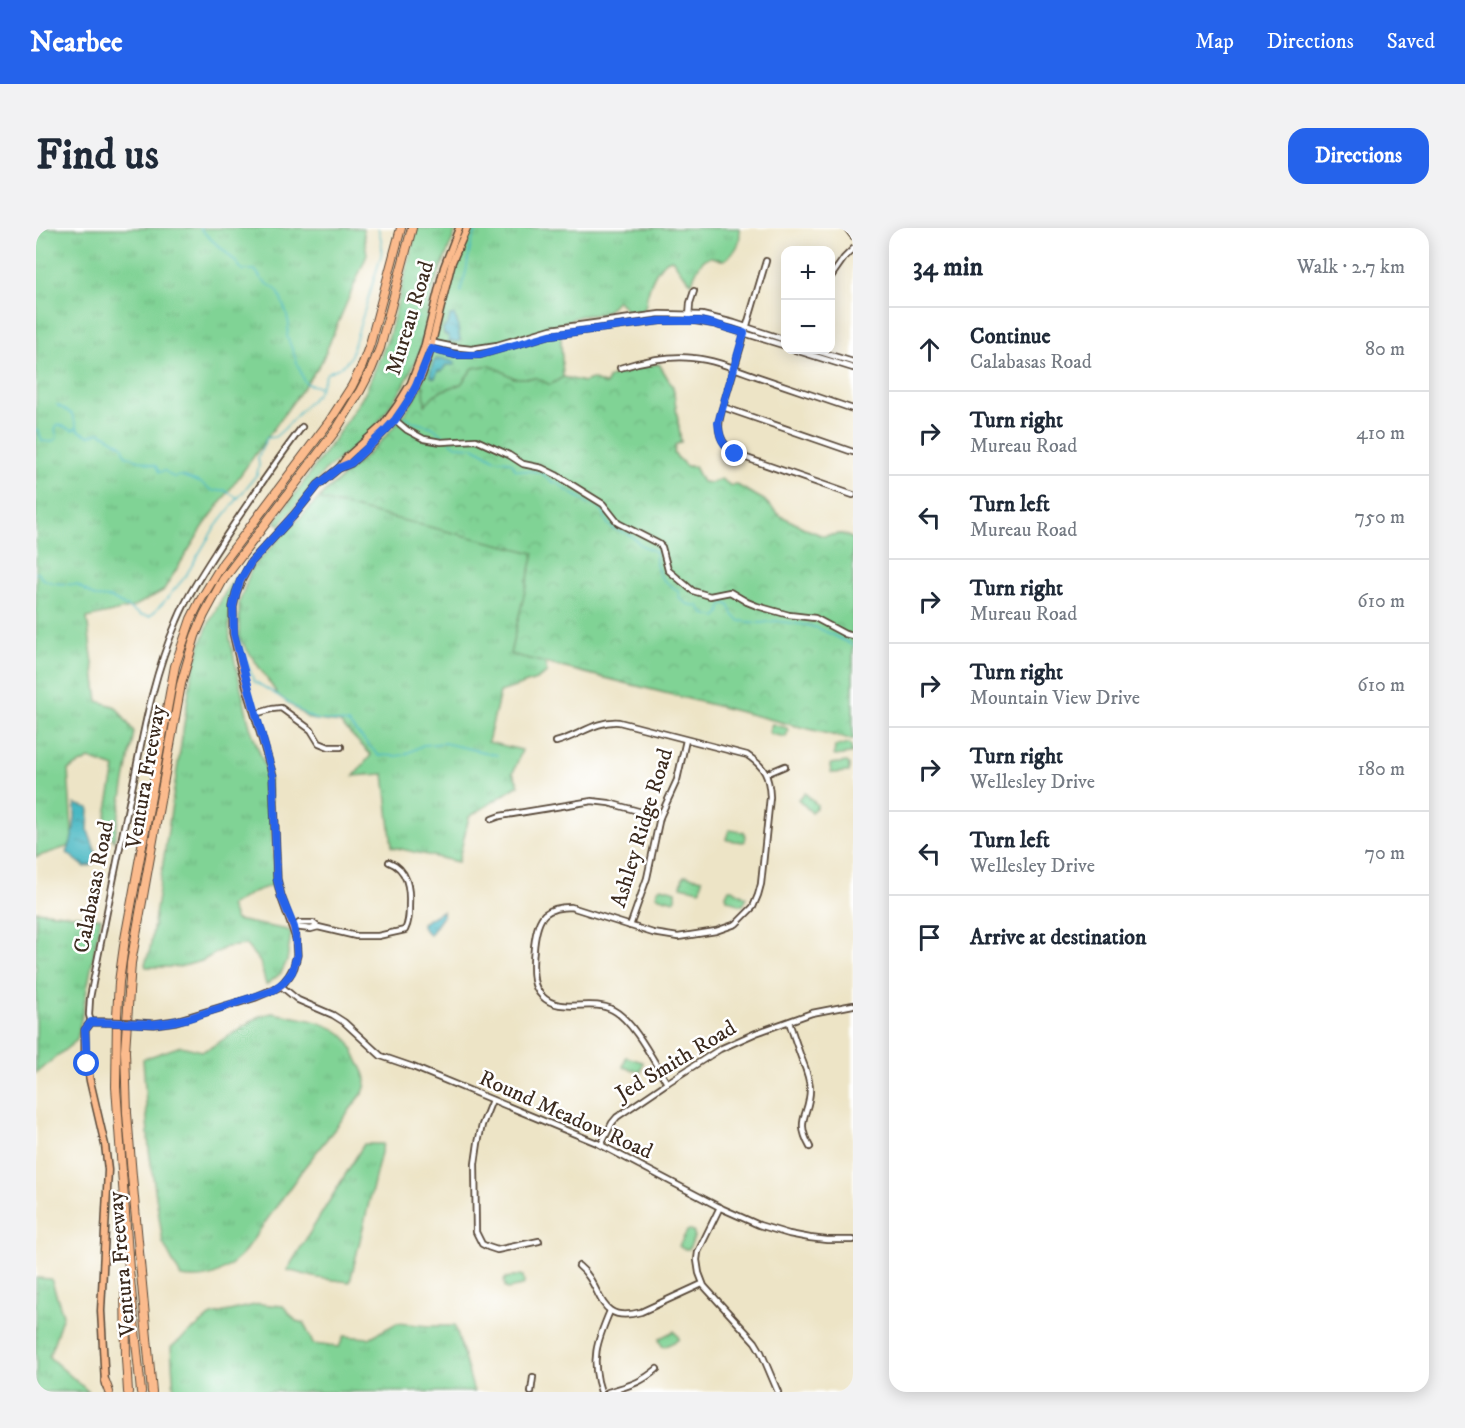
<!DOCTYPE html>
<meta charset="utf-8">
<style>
:root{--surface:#fff;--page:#f2f2f3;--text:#1f2937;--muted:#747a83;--line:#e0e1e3;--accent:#2563eb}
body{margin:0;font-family:"IM FELL DW Pica",serif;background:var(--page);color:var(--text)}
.controls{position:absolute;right:18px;top:18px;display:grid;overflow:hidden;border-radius:12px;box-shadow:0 3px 15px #0003}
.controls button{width:54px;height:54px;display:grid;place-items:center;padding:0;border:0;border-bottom:2px solid var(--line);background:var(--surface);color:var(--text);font:30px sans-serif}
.stop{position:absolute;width:18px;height:18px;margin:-14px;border:4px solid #2563eb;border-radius:50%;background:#fff}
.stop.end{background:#2563eb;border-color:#fff;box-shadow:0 2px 6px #0008}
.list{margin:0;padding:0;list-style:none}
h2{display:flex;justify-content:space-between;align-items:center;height:78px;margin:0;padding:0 24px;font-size:26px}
h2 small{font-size:20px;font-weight:400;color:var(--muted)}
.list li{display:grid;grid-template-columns:39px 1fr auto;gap:18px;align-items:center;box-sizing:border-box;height:84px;padding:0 24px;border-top:2px solid var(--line)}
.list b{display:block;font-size:22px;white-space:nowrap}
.list p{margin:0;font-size:20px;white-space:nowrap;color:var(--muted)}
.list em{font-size:20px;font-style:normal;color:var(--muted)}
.icon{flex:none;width:33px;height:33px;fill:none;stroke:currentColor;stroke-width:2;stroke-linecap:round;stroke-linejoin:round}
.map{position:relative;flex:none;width:817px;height:1164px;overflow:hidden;border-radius:18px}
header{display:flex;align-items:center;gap:36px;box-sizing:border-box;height:84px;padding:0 30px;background:var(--accent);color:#fff}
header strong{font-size:28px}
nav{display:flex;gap:33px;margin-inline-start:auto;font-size:21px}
.intro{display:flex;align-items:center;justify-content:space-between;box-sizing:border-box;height:144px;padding:0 36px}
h1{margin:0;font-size:42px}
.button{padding:15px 27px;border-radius:18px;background:var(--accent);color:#fff;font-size:21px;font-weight:700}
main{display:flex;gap:36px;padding:0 36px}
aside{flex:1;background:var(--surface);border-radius:18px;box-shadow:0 3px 15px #0003}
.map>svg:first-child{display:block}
.grass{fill:url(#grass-tufts);stroke:#5e7e5a;stroke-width:1.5}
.park{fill:url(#park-crowns);stroke:#5e7e5a;stroke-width:1.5}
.garden{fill:#80d395;stroke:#5e7e5a;stroke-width:1.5}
.water{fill:url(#water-ripples);stroke:#427170;stroke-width:1.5}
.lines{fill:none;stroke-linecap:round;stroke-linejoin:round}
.stream{stroke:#4ab8c3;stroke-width:1.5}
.minor-casing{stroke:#564637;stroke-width:8}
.major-casing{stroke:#564637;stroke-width:9}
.highway-casing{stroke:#564637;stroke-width:10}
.minor{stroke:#fff;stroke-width:4.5}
.major{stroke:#fbbb8d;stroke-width:6}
.highway{stroke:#fbbb8d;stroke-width:8}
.major-bridge-casing{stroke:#564637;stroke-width:9;stroke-linecap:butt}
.major-bridge{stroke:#fbbb8d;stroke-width:6}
.route{stroke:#2563eb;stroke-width:8}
.labels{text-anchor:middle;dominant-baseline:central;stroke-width:5;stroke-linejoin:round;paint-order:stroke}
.street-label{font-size:22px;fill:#3b2a1e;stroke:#fff}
</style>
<header>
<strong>Nearbee</strong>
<nav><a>Map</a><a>Directions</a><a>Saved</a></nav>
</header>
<div class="intro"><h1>Find us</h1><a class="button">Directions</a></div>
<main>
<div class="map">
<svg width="817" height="1164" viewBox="0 0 817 1164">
<defs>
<pattern id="grass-tufts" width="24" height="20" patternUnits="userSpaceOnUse" patternTransform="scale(1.5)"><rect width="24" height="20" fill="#80d395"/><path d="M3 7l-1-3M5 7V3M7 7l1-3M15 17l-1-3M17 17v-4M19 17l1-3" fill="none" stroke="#70b580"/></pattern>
<pattern id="park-crowns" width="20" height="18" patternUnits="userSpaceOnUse" patternTransform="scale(1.5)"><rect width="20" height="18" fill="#80d395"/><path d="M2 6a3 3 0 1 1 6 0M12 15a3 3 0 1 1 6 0" fill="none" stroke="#70b580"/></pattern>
<pattern id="water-ripples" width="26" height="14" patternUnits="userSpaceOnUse" patternTransform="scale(1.5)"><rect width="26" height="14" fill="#4ab8c3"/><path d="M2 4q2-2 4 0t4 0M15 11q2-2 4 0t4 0" fill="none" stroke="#3f969e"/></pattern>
</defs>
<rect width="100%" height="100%" fill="#fff"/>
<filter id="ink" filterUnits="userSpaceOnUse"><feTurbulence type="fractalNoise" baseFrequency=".0167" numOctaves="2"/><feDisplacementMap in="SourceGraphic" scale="12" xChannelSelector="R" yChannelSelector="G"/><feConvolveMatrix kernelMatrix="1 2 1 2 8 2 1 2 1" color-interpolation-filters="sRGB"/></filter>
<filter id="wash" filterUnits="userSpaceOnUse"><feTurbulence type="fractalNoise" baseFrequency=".008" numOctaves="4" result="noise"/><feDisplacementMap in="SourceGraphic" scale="24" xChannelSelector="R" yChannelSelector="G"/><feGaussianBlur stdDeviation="1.35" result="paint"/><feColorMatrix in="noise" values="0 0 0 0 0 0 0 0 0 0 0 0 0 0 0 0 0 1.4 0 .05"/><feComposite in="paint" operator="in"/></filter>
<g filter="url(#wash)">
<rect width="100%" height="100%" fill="#ede4c6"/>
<!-- grass -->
<g class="grass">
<path d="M0 0H327L331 27 285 135 167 299 127 363 97 379 51 390 62 473 80 479 98 504 78 613 68 597 79 540 53 531 32 542 37 617 0 629Z"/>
<path d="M381 0H421L398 58 384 123 368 158 342 195 329 209 289 243 244 297 239 294 300 209 329 165 353 108Z"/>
<path d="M434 0H703C705 10 704 19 695 26 694 28 690 31 688 32 683 33 679 28 674 29 664 31 658 47 656 55L646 45 636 31C623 33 615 53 612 65 609 72 612 77 607 83L589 84 588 79 581 72 572 82 565 86 544 88 524 96 527 149 547 154 556 151 570 157 572 151 583 144 586 147 601 139 623 136 637 159 645 214 639 217 638 226 650 238 658 239 666 254 675 255 685 251 695 258 699 256 728 272 743 287 770 301 787 308 805 306 809 307 817 311V512L509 435 511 445 500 452 464 464 452 514 486 522 477 545 483 557 433 589 422 634 356 619 348 546 318 548 335 527 304 495 273 491 242 467 203 410V375L216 339 286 267 350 209 371 184 385 159 417 43Z"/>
<path d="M201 347 202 349 197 361 194 376 193 393 194 412 214 499 233 549 238 655 237 657 217 664 194 678 200 692 252 702 255 705 251 733 245 745 230 757 224 734 210 717 190 719 166 733 143 739H110L109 736 114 721 155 450 165 415 172 397 191 361Z"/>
<path d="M0 683 65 690 41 812 0 845Z"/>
<path d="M236 785C257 789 296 793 310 810 316 817 319 827 323 835 329 845 333 853 327 865L267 941 206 1027C186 1046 173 1053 145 1049L127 1015 113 922 107 831 145 818 166 823 174 820 224 788Z"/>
<path d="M328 916H347L314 1054 282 1050 251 1042Z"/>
<path d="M0 1050 15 1051 27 1087 13 1129 53 1164H0Z"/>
<path d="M223 1076 247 1078 260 1093 268 1095 277 1116 303 1119 308 1108 333 1110 361 1095 394 1098H419L438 1164H138L135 1119 176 1087Z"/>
</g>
<!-- park -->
<path class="park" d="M623 136 637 159 645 214 639 217 638 226 650 238 658 239 666 254 675 255 685 251 695 258 699 256 728 272 743 287 770 301 787 308 805 306 809 307 817 311V512L474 426 498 325 285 272 286 267C322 235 362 204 385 159L388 158 389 177 398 167 405 163 425 156 437 140 455 137 478 150H501L514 157 527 149 547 154 556 151 570 157 572 151 583 144 586 147 601 139Z"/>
<!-- garden -->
<g class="garden">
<path d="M736 496 751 500 752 503 750 509 735 506 733 504Z"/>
<path d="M813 516 815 518 816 524 814 526 799 528 798 527 799 518Z"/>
<path d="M811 534 813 536V544L796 545 795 544 794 537 795 536Z"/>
<path d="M769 565 781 577V579L775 584 762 571Z"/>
<path d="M693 602 708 604 709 605V613L707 614 691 612 690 611Z"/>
<path d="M650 647 666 651 665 661 663 662 645 658 647 649Z"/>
<path d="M625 659 640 663V671L638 673 620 668 622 661Z"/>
<path d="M693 661H696L710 669V672L707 677H704L691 671 690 667Z"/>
<path d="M590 829 607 834 605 844 587 839Z"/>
<path d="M653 1002 658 1005V1009L653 1021C649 1022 646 1021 643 1018L651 1003Z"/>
<path d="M485 1047 487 1048 488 1056 486 1058 471 1061 469 1059 468 1052 470 1050Z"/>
<path d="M638 1103 643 1110 642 1112 628 1119 626 1118 623 1112 624 1110Z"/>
</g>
<!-- water -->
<g class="water">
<path d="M418 87 421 93 424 112 421 114 416 113 413 114V109L408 106 407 101 412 96 414 88Z"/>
<path d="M400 131H407L419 134V137H410L406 143H402L399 150 396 149 394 147C395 143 396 134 400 131Z"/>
<path d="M39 576 53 580 52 603 60 625V632L56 637 49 639 31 625C38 608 40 594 39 576Z"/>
<path d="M406 683 407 688 394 707 386 699V695Z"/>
</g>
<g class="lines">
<!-- stream -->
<g class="stream">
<path d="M164 0C176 15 196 26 206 42H219L226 52 242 63 250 84 253 96 251 108 268 153 271 156 283 159"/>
<path d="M425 64C425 57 428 51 430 44 433 29 433 14 442 0"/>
<path d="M366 85 382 90"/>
<path d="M361 128 363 145"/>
<path d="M21 177 36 186 42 202 53 208 64 204 87 218 89 227 120 238 123 244 129 243 137 249 146 248 165 255 177 263 188 262 202 270"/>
<path d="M370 188 377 194 396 199 412 211"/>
<path d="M0 202 3 203 6 213 15 214 21 210 19 201 21 197H24L36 202 41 200"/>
<path d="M415 214 420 218 438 219 458 231 473 233 477 236 479 241C487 244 495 242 502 244 508 245 511 251 516 254L522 255 533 264 546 271 550 275 564 281 568 285 571 295 576 300 596 308 605 317 618 323 620 326V337L623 346 628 352 642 363 644 371 651 376 662 378 668 386 680 389 684 385 685 378 689 375 693 377 698 388 704 393 725 395 740 393 770 397 782 400 817 417"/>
<path d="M0 345H3L5 350 17 355 41 357 52 364 59 369 75 370 105 387 114 388 127 375 149 349 177 302 221 246 223 237 222 229 231 210 239 209 248 201 274 173 281 166 291 145 305 139 314 130 345 28C347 17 345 10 342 0"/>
<path d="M201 408 218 453 241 467 270 487 278 491 312 495 342 527 359 528 368 527 387 517 408 515 461 527"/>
</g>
</g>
</g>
<g filter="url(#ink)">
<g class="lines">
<!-- minor casing -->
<g class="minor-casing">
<g id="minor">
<path d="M811 0 817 8"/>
<path d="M730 33 685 185C680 204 684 214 699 226L817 267"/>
<path d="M794 50 808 30 817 21"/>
<path d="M653 89 654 75 658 63"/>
<path d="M394 114 418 119 435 121 461 117 515 101 624 86 666 87 698 95 750 112"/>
<path d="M392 120 420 127H444L514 107 624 93 653 92 678 96 750 118"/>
<path d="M759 122 817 140"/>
<path d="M778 122 817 134"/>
<path d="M584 140C605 133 635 127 657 130 679 132 700 141 720 148 752 159 785 170 817 181"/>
<path d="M687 179 817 224"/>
<path d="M358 191 371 202 388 211 405 214 440 212 473 227 487 236 506 240 520 247 567 276 582 295 623 316 626 319 632 342 657 363 674 368 694 364 711 374 721 378 753 387 779 390 809 406 817 408"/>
<path d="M219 486 236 481 245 480 275 502 283 515 293 519H305"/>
<path d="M520 514C541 509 560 492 583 494L711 527C729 539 733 548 734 569L725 656 722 667 717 679 700 696 680 703 642 709 617 705 535 679C525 679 516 680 509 686 497 697 496 737 498 752 499 758 502 764 506 768 524 787 555 770 577 782 598 793 618 834 631 855"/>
<path d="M730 546 749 538"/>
<path d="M456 591 464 588 556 573 573 575 624 589"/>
<path d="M594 698 611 650 624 589 641 552 650 512"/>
<path d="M258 699 263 695H277L282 699 320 708H342L369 702C373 694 373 687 373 679 374 661 372 641 353 634"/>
<path d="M258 699 275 701 282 699"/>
<path d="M245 758 262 772 297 787 308 794 345 828 377 839 561 915 687 981 723 997 753 1006 774 1010 791 1012H817"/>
<path d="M55 794 53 787 54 770C68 698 82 627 97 556 108 501 118 445 141 393 153 364 171 338 188 311 213 273 239 235 266 199"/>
<path d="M753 794C757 806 761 818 765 829 769 839 774 850 774 861 774 888 758 890 774 919"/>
<path d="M456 872 446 897 442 915 439 936 440 1004 446 1016 452 1019 461 1022 503 1013"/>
<path d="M565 917 576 895 581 889 631 855 684 821 720 805 776 785 817 777"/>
<path d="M684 979 662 1024 661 1032 663 1045 668 1058 719 1114 725 1124 742 1164"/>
<path d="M543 1038C568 1058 559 1097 605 1084L666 1056"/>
<path d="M495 1164 497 1149"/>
<path d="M565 1164C554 1132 561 1113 574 1083"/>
<path d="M572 1164C594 1157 603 1156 621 1141"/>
</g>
</g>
<!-- major casing -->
<g class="major-casing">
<g id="major">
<path d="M304 239 311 229 348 196 361 178 375 155 388 120 408 39 423 0"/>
<path d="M102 795 118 796 140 793 220 769 245 758 253 748 258 739 261 727 260 710 245 668 241 651 237 548 205 439 197 405V379L200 365 205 353 215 334 258 287 282 257 303 240 315 235 337 215 359 192 372 173 386 147 393 127 416 34 431 0"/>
<path d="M69 1156 65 1083 72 942 69 917 54 853 49 824V802L55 794H69"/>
</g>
</g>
<!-- highway casing -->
<g class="highway-casing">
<g id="highway">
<path d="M92 1048 89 1058 90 1130 92 1164"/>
<path d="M69 1153 73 1164"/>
<path d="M105 1164 93 1041 80 859 81 788 83 754 89 711 139 438 155 391 164 373 187 335 293 194 316 158 326 138 334 116 365 0"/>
<path d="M116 1164 96 948 91 885 89 823 95 735 145 456 159 408 168 387 187 352 300 202 324 163 335 142 344 120 376 0"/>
</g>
</g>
<!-- minor -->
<use href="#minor" class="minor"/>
<!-- major -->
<use href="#major" class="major"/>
<!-- highway -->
<use href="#highway" class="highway"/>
<!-- major-bridge casing -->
<g class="major-bridge-casing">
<path id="major-bridge" d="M69 794 102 795"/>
</g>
<!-- major-bridge -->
<use href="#major-bridge" class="major-bridge"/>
</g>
</g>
<g class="lines" filter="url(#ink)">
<!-- route -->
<path class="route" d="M51 836 49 802 55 794 118 796 134 794 153 790 236 763 248 754 256 744 261 727 260 710 258 699 245 668 241 651 237 548 198 406 197 379 200 365 204 353 215 334 258 287 282 257 303 240 315 235 348 204 359 192 372 173 380 158 395 121 420 127H444L514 107 624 93H663L678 96 708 105 682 195C684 211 686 216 699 226"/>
</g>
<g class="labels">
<!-- street labels -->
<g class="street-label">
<text transform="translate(374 90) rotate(-73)">Mureau Road</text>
<text transform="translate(110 549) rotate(-80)">Ventura Freeway</text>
<text transform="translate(606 600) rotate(-73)">Ashley Ridge Road</text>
<text transform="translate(58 659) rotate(-79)">Calabasas Road</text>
<text transform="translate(640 833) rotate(-31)">Jed Smith Road</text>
<text transform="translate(530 887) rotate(24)">Round Meadow Road</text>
<text transform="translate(86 1036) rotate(-95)">Ventura Freeway</text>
</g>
</g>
</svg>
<div class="controls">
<button>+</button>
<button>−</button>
</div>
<div class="stop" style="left:51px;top:836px"></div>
<div class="stop end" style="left:699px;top:226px"></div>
</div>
<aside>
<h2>34 min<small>Walk · 2.7 km</small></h2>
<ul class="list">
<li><svg class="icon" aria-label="ahead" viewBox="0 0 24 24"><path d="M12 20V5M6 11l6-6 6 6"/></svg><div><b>Continue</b><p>Calabasas Road</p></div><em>80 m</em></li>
<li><svg class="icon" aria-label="right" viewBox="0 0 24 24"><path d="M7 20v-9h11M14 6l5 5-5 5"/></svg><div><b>Turn right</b><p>Mureau Road</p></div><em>410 m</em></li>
<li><svg class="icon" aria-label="left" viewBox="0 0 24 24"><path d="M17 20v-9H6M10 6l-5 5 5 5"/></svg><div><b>Turn left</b><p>Mureau Road</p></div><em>750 m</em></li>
<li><svg class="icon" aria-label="right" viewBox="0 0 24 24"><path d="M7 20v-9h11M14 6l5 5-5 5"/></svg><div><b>Turn right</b><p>Mureau Road</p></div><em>610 m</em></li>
<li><svg class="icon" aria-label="right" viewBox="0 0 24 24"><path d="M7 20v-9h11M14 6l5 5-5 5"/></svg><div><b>Turn right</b><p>Mountain View Drive</p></div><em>610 m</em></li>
<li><svg class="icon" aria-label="right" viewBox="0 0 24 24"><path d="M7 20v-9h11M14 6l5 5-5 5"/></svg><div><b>Turn right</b><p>Wellesley Drive</p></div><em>180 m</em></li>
<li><svg class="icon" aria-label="left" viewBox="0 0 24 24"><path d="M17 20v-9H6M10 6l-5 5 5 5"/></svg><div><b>Turn left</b><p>Wellesley Drive</p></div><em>70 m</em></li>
<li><svg class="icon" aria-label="arrive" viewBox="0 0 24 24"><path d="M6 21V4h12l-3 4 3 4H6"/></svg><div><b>Arrive at destination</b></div></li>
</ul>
</aside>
</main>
